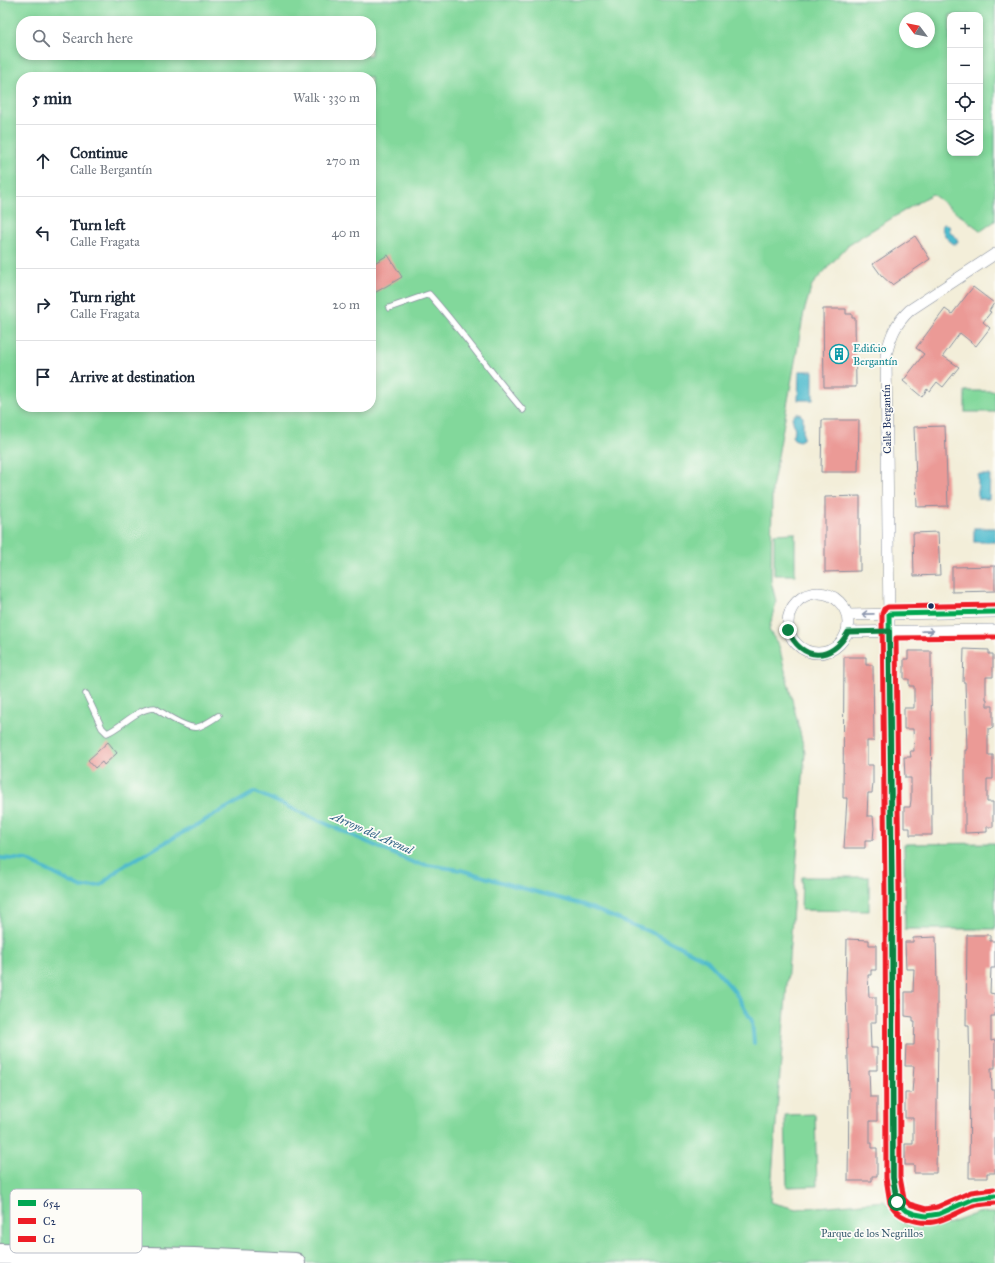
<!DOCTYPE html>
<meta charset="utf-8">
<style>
:root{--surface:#fff;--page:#f2f2f3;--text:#1f2937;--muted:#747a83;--line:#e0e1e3}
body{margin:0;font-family:"IM FELL Great Primer",serif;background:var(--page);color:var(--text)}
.controls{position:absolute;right:12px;top:12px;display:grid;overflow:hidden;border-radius:8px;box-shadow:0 2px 6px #0003}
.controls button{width:36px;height:36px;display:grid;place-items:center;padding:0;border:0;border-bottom:1px solid var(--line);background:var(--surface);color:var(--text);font:20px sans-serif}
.compass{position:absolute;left:899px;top:12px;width:36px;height:36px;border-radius:50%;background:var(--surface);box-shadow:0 2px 6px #0003;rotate:302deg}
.stop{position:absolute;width:12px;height:12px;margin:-9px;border:3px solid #0b8043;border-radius:50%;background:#fff}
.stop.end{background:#0b8043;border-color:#fff;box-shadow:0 1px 4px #0008}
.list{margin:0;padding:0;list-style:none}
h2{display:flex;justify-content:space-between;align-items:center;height:52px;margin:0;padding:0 16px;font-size:17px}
h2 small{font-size:13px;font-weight:400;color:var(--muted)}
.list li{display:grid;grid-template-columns:26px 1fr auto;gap:12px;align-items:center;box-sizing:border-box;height:72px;padding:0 16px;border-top:1px solid var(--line)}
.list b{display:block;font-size:15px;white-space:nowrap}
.list p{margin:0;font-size:13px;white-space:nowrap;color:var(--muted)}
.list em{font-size:13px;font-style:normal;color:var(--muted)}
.icon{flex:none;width:22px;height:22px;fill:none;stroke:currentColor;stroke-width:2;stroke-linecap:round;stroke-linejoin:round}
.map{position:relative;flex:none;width:995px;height:1263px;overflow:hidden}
.search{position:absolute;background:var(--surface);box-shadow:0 2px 6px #0003;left:16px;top:16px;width:360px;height:44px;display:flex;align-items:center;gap:10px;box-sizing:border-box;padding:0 14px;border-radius:16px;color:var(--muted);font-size:15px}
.panel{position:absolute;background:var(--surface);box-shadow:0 2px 6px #0003;left:16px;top:72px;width:360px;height:340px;border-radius:16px}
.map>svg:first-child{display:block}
.green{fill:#82d89b;stroke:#4e847c;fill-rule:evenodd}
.water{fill:#50bbcd;stroke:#367596}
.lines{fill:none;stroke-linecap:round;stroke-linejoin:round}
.stream{stroke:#50bbcd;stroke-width:4}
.building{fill:#eb9a96}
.service-casing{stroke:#878e9c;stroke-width:7}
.minor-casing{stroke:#878e9c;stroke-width:12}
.motorway-casing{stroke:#878e9c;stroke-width:22}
.service{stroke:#fff;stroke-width:5.5}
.minor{stroke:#fff;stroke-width:11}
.motorway{stroke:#fff;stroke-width:20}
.bus-1-casing{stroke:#fdfcf7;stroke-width:8}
.bus-2-casing{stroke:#fdfcf7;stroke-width:8}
.bus-3-casing{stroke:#fdfcf7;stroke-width:8}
.bus-1{stroke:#00a651;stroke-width:5}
.bus-2{stroke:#ee1c25;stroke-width:5}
.bus-3{stroke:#ee1c25;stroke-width:5}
.oneway{stroke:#8d97ae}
.route{stroke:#0b8043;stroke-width:5}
.bus-dot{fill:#1b2f5e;stroke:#fdfcf7;stroke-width:1.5}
.labels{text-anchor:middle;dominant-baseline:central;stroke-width:3.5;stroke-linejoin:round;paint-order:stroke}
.culture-label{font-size:11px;fill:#0d838f;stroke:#fdfcf7;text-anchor:start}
.street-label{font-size:11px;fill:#1b2f5e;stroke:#fdfcf7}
.park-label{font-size:11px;fill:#35596d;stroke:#fdfcf7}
.water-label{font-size:12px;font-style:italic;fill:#2e6085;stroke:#fdfcf7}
.key{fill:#fdfcf7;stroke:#b9bec9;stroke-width:1}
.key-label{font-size:11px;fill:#1b2f5e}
</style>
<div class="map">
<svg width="995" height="1263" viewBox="0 0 995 1263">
<rect width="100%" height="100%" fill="#fdfcf7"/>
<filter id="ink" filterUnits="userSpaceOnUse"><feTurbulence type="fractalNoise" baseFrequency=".025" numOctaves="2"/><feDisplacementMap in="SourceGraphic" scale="8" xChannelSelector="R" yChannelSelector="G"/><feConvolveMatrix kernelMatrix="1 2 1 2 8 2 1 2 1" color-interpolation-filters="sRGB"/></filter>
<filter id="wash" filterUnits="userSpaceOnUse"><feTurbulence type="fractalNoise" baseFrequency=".012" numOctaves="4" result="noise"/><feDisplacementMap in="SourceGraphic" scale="16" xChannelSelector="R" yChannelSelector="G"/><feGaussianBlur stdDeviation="0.9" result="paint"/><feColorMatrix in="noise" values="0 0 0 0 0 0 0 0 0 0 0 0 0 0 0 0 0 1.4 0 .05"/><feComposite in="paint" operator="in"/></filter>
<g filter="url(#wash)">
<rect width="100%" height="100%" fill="#f3eed9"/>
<!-- green -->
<g class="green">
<path d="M0 0H995V221L981 231 932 194 849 244 812 285 804 312 772 489 771 581 776 601 769 630 779 646 805 753 770 1202 796 1209 884 1201 906 1224 921 1227 942 1226 978 1213H995V1263H0ZM950 15H980V153H950ZM905 18H929V42H905ZM21 21H371V55H21ZM21 77H371V407H21Z"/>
<rect x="965" y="391" width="30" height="21"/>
<path d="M795 533V575H774V534Z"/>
<path d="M995 843V929H905L904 844Z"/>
<path d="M802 877H869V911L801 910Z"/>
<path d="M815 1114 817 1186 787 1187 785 1115Z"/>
</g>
<!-- water -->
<g class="water">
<path d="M944 224 949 225 950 232 956 237 958 241 956 244H954C948 241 941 232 942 225Z"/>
<path d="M799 371H813V400H798Z"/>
<path d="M796 414H800L803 417V439L799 441 794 439 792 436 795 430 792 417Z"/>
<path d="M978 475H990L989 499H978Z"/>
<rect x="974" y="528" width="21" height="14"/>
</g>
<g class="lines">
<!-- stream -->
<path class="stream" d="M0 858 27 860 82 888 101 885 120 868 255 792 414 863 461 870 511 885 584 905 657 935 707 960 735 992 752 1021 754 1043"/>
</g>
<g id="blocks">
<!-- building -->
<g class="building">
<path d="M915 236 930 259 892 285 881 275 873 264Z"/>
<path d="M388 255 402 277 371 295V265Z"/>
<path d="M973 287 994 303 989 311 991 312 983 322 990 328 976 346 960 333 943 356 959 367 943 387 937 382 930 391 927 389 922 397 903 381 924 354 916 348 945 309 952 314Z"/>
<path d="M823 309H846V314H852V318H855L856 387H824Z"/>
<path d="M822 420H859L858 472H821Z"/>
<path d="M945 426 948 506 917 507 914 427Z"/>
<path d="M860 496V571L825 572V497Z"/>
<path d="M938 532 940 575 914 576 913 533Z"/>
<path d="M995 566V591L952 592V567Z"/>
<path d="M964 649 989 650V654H993V677H986V699H987V706H993V728L988 729V755H993V779H987V802H993V827H987V832L965 833V750H967L965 682H963Z"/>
<path d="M908 651H931L932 835H910V828H904V807H910L911 800V778H905L904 757H911L910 751H914L913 729H904V708H914V686H909V679H904V659H908Z"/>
<path d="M844 657H866V665H873L874 741H867V765H873V783L872 793H868L867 816H873L874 828 873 840H865V848H844L847 798H843Z"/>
<path d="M108 742 117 753 104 765 102 762 95 768 88 760Z"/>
<path d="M967 935H990V941H995V968H991L990 993 995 994V1016H991V1041L995 1040V1068H991L992 1090H995V1173H987V1178H969L970 1075 969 1025H966Z"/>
<path d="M936 937 937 987V1038H938L936 1173H914V1165H905V1144H913V1118H905V1093H912L914 1066H905L906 1045H914L915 1021H913V1017L905 1016V992H913L914 969H906L905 942H913V938Z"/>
<path d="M847 939 869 940V945H876V970H871V975H868L869 997H876V1022H870L871 1048H877V1070H869L870 1097H877V1121H870V1143H872V1148H877V1176H872V1181H848L849 1092 846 991Z"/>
</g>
</g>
</g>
<g filter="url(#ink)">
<use href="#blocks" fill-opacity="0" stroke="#878e9c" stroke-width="1"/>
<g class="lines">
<!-- service casing -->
<g class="service-casing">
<g id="service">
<path d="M389 308 429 294C462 331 490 372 523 410"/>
<path d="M86 694 102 728 107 733C122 727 137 708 155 708 164 714 188 730 198 727 205 725 212 720 218 716"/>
</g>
</g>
<!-- minor casing -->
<g class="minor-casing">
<g id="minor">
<path d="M995 254 910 310C895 324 891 335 886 355L892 892 893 1178 897 1202 905 1210 915 1214 926 1216 939 1214 973 1199 995 1196"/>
<circle cx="818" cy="623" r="30"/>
<path d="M848 615 995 612"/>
<path d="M847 632 995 630"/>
</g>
</g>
<!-- motorway casing -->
<g class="motorway-casing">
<path id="motorway" d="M0 1254 194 1258 295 1263"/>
</g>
<!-- service -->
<use href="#service" class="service"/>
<!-- minor -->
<use href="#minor" class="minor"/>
<!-- motorway -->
<use href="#motorway" class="motorway"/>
<!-- bus-1 casing -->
<g class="bus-1-casing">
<path id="bus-1" d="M995 612 889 614 892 892 893 1178 897 1202 905 1210 915 1214 926 1216 939 1214 973 1199 995 1196"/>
</g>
<!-- bus-2 casing -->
<g class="bus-2-casing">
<path id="bus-2" d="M995 605 888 607 884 609 882 614 885 892 886 1178 890 1203C893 1209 899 1215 906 1218 935 1230 947 1216 973 1206 980 1204 988 1204 995 1203"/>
</g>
<!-- bus-3 casing -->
<g class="bus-3-casing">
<path id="bus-3" d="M994 1189 971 1192 937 1207 926 1209 909 1204 904 1199 900 1177 899 892 896 638 995 637"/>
</g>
<!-- bus-1 -->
<use href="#bus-1" class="bus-1"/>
<!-- bus-2 -->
<use href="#bus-2" class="bus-2"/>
<!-- bus-3 -->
<use href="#bus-3" class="bus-3"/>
</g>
<!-- one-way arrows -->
<defs><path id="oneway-shaft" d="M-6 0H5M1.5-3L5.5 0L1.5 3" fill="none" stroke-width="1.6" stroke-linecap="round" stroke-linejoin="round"/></defs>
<g class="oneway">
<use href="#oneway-shaft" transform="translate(868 614) rotate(179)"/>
<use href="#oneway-shaft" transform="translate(928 631) rotate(-1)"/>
</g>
</g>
<g class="lines" filter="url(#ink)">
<!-- route -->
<path class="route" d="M788 630C801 662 832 662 848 632L889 631 892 892 893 1178 897 1202"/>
</g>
<!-- icons -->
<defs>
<g id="building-ring" transform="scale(1)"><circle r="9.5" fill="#fdfcf7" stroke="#0f9aa8" stroke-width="1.5"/><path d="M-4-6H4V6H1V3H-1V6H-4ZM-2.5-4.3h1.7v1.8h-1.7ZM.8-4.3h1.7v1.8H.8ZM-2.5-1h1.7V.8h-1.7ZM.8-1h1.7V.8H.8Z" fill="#0f9aa8"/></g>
</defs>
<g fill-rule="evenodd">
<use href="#building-ring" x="839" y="354"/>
</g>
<!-- markers -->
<circle class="bus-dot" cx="931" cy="606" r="3.5"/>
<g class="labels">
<!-- culture labels -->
<g class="culture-label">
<text x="853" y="348">Edifcio<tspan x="853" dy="13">Bergantín</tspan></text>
</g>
<!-- street labels -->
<g class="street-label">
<text transform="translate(887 419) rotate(-91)">Calle Bergantín</text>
</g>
<!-- park labels -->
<g class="park-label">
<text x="872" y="1233">Parque de los Negrillos</text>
</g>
<!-- water labels -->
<g class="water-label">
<text transform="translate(372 833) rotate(24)">Arroyo del Arenal</text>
</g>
</g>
<!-- legend -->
<rect x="10" y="1189" width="132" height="64" rx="6" class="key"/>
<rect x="18" y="1200" width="18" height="6" fill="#00a651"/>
<rect x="18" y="1218" width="18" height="6" fill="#ee1c25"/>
<rect x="18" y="1236" width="18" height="6" fill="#ee1c25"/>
<g class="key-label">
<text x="43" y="1207">654</text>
<text x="43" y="1225">C2</text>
<text x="43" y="1243">C1</text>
</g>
</svg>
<div class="controls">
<button>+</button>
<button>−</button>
<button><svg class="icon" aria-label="locate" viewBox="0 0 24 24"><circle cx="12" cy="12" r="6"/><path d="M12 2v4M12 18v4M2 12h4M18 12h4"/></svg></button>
<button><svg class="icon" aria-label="layers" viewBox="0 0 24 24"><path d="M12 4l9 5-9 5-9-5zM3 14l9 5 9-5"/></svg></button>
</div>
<svg class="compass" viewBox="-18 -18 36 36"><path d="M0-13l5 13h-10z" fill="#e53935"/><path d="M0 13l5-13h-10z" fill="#747a83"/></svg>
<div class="stop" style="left:897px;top:1202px"></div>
<div class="stop end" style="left:788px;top:630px"></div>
<div class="search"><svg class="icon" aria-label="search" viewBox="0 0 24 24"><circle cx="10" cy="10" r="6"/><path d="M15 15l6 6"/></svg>Search here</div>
<section class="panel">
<h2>5 min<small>Walk · 330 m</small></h2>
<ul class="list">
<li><svg class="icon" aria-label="ahead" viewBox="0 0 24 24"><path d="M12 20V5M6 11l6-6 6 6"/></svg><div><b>Continue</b><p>Calle Bergantín</p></div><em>270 m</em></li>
<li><svg class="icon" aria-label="left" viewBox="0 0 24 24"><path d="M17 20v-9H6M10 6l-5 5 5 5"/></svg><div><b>Turn left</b><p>Calle Fragata</p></div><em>40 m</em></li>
<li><svg class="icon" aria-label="right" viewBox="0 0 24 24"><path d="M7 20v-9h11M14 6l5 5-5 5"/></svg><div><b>Turn right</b><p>Calle Fragata</p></div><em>20 m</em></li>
<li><svg class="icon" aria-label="arrive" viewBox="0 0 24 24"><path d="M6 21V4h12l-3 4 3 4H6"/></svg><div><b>Arrive at destination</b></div></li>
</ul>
</section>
</div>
